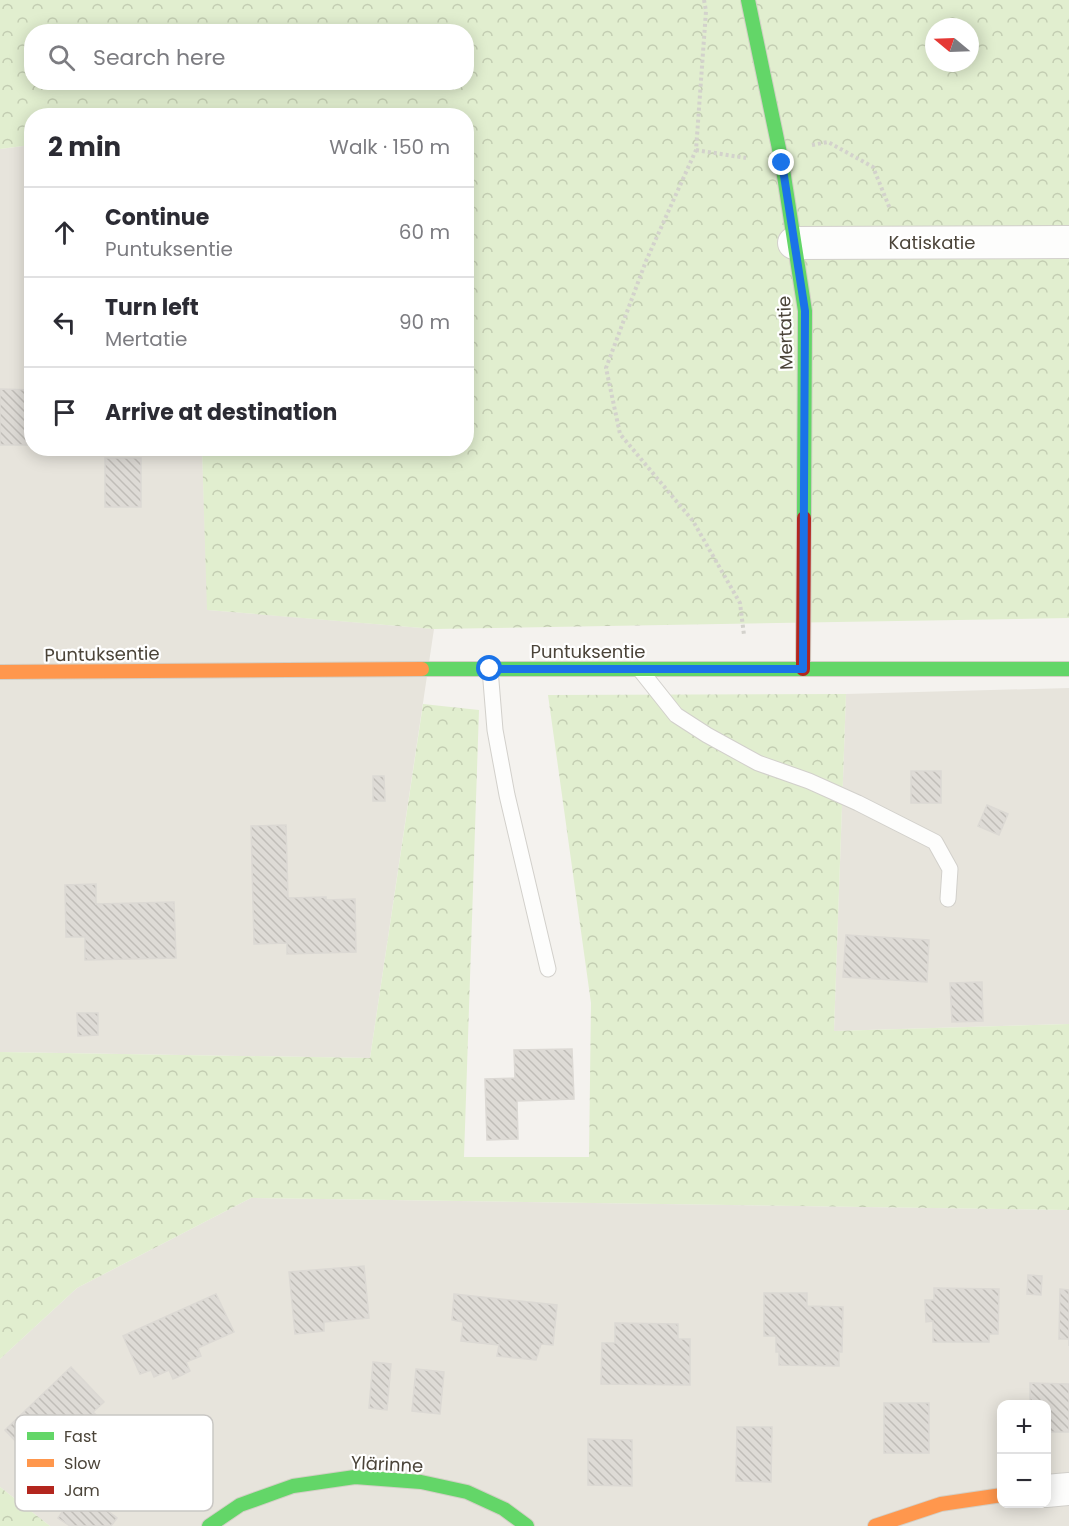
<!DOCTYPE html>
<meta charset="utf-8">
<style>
:root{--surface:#fff;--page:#f7f7f7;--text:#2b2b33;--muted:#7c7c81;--line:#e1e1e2}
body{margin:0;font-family:Poppins,sans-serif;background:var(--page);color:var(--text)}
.controls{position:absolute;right:18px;bottom:18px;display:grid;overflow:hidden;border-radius:12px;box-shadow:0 3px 15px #0003}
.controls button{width:54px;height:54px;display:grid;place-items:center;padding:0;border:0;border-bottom:2px solid var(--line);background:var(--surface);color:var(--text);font:30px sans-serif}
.compass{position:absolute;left:925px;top:18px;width:54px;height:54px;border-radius:50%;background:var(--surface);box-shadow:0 3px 15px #0003;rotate:289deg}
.stop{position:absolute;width:18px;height:18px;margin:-14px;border:4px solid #1a73e8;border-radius:50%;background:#fff}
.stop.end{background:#1a73e8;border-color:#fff;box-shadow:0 2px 6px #0008}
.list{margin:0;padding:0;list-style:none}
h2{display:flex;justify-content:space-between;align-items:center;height:78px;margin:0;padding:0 24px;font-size:26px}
h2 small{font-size:20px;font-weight:400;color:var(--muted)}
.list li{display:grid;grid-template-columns:39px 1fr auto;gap:18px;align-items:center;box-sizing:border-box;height:90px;padding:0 24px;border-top:2px solid var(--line)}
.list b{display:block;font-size:22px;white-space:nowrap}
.list p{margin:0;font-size:20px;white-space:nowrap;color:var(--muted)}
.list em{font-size:20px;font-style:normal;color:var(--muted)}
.icon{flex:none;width:33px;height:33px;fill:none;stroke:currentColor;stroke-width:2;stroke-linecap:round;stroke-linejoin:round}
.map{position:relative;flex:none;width:1069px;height:1526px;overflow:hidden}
.search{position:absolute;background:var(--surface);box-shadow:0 3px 15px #0003;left:24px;top:24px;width:450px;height:66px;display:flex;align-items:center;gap:15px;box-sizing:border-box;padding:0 21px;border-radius:24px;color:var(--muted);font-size:22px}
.panel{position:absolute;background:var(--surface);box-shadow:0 3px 15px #0003;left:24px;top:108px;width:450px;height:348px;border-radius:24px}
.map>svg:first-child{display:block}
.residential{fill:#e7e4dc;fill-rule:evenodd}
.forest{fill:url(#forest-crowns);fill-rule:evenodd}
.building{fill:url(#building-back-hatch);stroke:#dcd9d4;stroke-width:1.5}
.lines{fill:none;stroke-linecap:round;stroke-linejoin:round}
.lane-casing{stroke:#d2d0cb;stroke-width:17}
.street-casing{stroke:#d2d0cb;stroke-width:34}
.fast-casing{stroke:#d3cfc5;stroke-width:16}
.slow-casing{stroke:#d3cfc5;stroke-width:16}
.jam-casing{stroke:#d3cfc5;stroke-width:16}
.path{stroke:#d3d2cc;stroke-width:4;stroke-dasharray:3 3;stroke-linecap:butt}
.lane{stroke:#fdfdfc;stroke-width:15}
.street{stroke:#fdfdfc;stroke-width:32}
.fast{stroke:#63d668;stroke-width:14}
.slow{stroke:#ff974d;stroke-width:14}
.jam{stroke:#b3261e;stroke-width:14}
.route{stroke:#1a73e8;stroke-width:8}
.labels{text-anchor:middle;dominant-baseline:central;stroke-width:4.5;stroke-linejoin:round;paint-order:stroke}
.street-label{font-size:18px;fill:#4b4439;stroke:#fff}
.key{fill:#fff;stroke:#c9c7c4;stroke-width:1.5}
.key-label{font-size:16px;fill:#4b4439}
</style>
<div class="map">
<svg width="1069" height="1526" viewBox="0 0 1069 1526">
<defs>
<pattern id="forest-crowns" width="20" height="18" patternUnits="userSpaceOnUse" patternTransform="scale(1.5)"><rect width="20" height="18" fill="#e1eecf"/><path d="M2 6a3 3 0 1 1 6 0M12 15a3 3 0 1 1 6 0" fill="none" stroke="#c3cdb2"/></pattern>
<pattern id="building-back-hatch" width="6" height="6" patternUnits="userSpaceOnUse" patternTransform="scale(1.5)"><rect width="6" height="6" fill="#dedbd6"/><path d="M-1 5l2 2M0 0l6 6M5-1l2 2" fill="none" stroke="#c0bdb8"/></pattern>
</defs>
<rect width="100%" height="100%" fill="#f4f2ee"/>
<!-- residential -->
<g class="residential">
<path d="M31 145 32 448 202 449 208 610 434 629 370 1058 0 1052V149Z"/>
<path d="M1069 688V1024L834 1031 846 694Z"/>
<path d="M251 1198 1069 1210V1526H50L0 1487V1359L77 1288ZM1002 1404H1046V1504H1002Z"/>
</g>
<!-- forest -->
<g class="forest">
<path d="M0 0H1069V618L434 629 207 610 202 449 466 448V116H32L31 145 0 149ZM934 27H970V63H934ZM32 32H466V82H32Z"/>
<path d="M846 694 834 1031 1069 1024V1210L251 1198 77 1288 0 1359V1052L370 1058 423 704 479 710 464 1157H589L591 1003 548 695Z"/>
<path d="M0 1487 50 1526H0Z"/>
</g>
<!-- building -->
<g class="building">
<path d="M0 389 32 390V445H0Z"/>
<rect x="105" y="458" width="36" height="49"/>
<rect x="911" y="771" width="30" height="32"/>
<path d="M373 776H384L385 801H373Z"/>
<path d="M987 805 1008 814 999 835 978 826Z"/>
<path d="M286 825 288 898 326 897V900L355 899 356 952 287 954V943L254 944 251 826Z"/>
<path d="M96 884V904L174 902 176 958 85 960V937H66L65 885Z"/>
<path d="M846 935 929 940 927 982 843 977Z"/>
<path d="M982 982 983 1021 952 1022 950 983Z"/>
<path d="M77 1013H98V1035L78 1036Z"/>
<path d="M572 1049 574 1099 517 1101 518 1139 487 1140 485 1079 515 1078 514 1050Z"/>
<path d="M364 1266 369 1318 324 1322V1331L295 1334 289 1272Z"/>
<path d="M1028 1275 1042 1276 1041 1295 1027 1294Z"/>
<path d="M934 1288 999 1289 998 1334H989V1342H933V1321L926 1322 925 1300H934Z"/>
<path d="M1060 1289 1069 1290V1346V1339H1059Z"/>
<path d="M764 1293H807V1306L843 1307 842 1352H839V1366L779 1365V1352H776V1336H764Z"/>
<path d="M216 1294 234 1332 198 1348 201 1356 186 1362 190 1371 182 1375 173 1379 169 1370 154 1377 151 1370 140 1374 123 1336Z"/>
<path d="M454 1294 557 1305 553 1345 541 1344 536 1360 497 1356 499 1345 461 1341 463 1322 452 1320Z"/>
<path d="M615 1323 678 1324V1339H690V1385L601 1384 602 1343H615Z"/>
<path d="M373 1362 391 1364 387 1410 369 1408Z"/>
<path d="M71 1367 104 1402 93 1412 103 1422 90 1435 93 1438 74 1456 71 1452 58 1465 48 1454 37 1464 5 1430Z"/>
<path d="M416 1369 444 1372 440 1414 412 1411Z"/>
<path d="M1030 1383 1069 1384V1432H1046V1404H1030Z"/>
<rect x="884" y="1403" width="45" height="50"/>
<path d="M737 1427H772L771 1482 736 1481Z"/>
<path d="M588 1439 632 1440V1486L588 1485Z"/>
<path d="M78 1489 117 1518 111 1526H70L58 1518Z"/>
</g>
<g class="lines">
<!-- lane casing -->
<g class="lane-casing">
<g id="lane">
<path d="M490 669 495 730 507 795 548 969"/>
<path d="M641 671 676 715 707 735 758 763 809 781 858 803 935 842 950 869 948 899"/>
</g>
</g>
<!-- street casing -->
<g class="street-casing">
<g id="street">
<path d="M794 243 1069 242"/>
<path d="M1046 1491 1069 1489"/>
</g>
</g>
<!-- fast casing -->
<g class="fast-casing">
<g id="fast">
<path d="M748 0 782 163 805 311 804 518"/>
<path d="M422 669H1069"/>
<path d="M209 1526 240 1505 293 1486 355 1477 421 1482 467 1492 504 1509 527 1526"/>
</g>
</g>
<!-- slow casing -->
<g class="slow-casing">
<g id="slow">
<path d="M0 672 422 669"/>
<path d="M875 1526 941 1504 1002 1495"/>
</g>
</g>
<!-- jam casing -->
<g class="jam-casing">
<path id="jam" d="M803 669 804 518"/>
</g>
<!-- path -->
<g class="path">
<path d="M704 0 706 11 696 150 646 261 606 368 620 434 693 521 740 603 744 635"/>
<path d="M812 145 828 142 873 167 890 209"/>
<path d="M696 150 746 158"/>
</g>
<!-- lane -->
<use href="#lane" class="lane"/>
<!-- street -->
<use href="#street" class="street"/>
<!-- fast -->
<use href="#fast" class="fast"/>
<!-- slow -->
<use href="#slow" class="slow"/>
<!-- jam -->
<use href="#jam" class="jam"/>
</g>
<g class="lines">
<!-- route -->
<path class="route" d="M490 669H803L805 311 782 163"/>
</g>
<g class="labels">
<!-- street labels -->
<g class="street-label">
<text x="932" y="242">Katiskatie</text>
<text transform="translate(785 333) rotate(-92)">Mertatie</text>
<text x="588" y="651">Puntuksentie</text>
<text transform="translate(102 654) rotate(-1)">Puntuksentie</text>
<text transform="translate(387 1464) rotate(3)">Ylärinne</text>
</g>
</g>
<!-- legend -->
<rect x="15" y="1415" width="198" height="96" rx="9" class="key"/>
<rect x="27" y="1432" width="27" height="8" fill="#63d668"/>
<rect x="27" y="1459" width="27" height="8" fill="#ff974d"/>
<rect x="27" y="1486" width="27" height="8" fill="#b3261e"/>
<g class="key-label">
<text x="64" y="1442">Fast</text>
<text x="64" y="1469">Slow</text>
<text x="64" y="1496">Jam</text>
</g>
</svg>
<div class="controls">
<button>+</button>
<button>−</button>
</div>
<svg class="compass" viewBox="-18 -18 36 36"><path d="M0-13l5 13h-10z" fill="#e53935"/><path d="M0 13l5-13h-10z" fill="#7c7c81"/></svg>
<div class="stop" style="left:490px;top:669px"></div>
<div class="stop end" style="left:782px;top:163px"></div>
<div class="search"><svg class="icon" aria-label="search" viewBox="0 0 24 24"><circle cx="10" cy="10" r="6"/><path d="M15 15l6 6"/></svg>Search here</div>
<section class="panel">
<h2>2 min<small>Walk · 150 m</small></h2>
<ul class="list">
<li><svg class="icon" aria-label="ahead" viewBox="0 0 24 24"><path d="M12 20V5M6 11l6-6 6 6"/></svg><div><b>Continue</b><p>Puntuksentie</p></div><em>60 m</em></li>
<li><svg class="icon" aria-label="left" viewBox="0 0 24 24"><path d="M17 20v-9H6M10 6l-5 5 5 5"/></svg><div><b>Turn left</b><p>Mertatie</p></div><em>90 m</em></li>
<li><svg class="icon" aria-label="arrive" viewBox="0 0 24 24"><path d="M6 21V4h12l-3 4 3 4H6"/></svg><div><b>Arrive at destination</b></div></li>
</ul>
</section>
</div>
